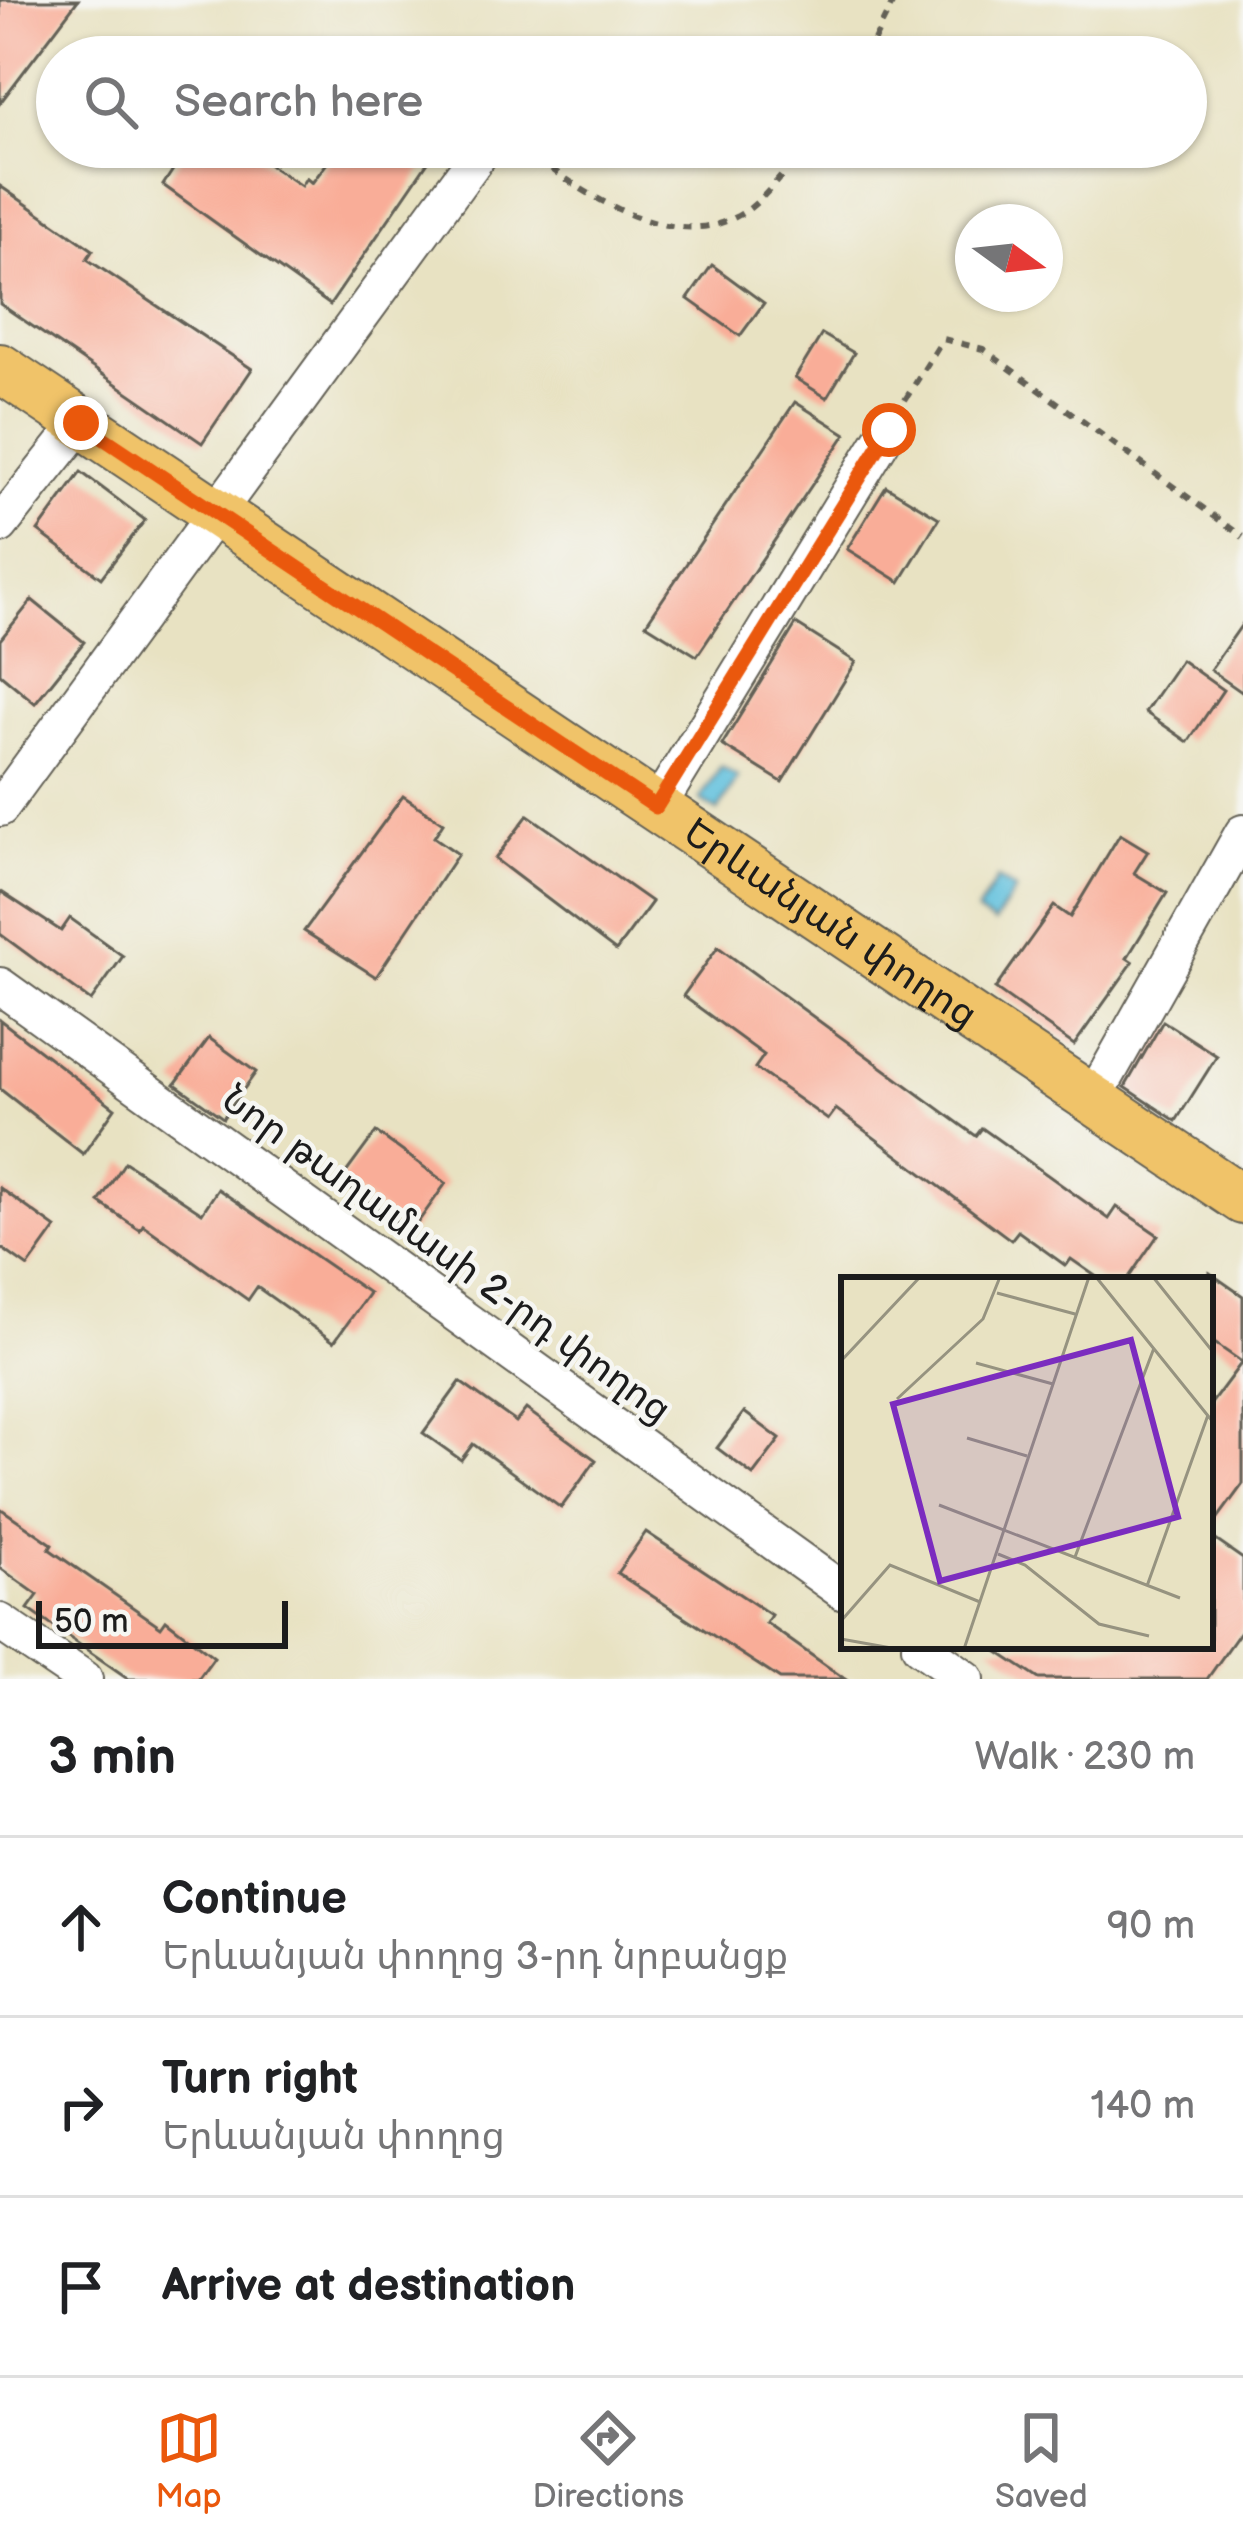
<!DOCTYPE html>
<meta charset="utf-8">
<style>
:root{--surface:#fff;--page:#f2f2f2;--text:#202124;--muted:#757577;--line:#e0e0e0;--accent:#ea580c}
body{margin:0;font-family:"Balsamiq Sans","Noto Sans Armenian",sans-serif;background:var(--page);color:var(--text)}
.compass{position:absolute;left:955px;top:204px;width:108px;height:108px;border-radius:50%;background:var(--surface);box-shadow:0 3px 9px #0004;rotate:105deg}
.scale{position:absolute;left:36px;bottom:30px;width:252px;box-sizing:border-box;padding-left:12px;border:6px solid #1c1c1c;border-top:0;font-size:33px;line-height:42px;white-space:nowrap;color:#1c1c1c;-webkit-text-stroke:9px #f6f6f2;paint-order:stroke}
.stop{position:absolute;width:36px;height:36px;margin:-27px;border:9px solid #ea580c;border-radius:50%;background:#fff}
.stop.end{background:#ea580c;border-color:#fff;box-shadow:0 3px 12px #0008}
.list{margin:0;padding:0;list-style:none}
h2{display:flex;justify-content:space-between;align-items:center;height:156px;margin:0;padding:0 48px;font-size:51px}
h2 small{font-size:39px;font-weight:400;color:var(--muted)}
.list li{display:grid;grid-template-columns:78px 1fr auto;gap:36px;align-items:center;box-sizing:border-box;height:180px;padding:0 48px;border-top:3px solid var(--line)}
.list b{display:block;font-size:45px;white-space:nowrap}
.list p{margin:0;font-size:39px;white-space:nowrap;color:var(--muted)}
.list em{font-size:39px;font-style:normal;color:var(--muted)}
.icon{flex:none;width:66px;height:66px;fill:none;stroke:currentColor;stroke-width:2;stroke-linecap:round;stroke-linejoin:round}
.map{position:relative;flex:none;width:1243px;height:1679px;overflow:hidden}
.search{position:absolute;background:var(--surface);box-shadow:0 3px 9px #0004;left:36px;right:36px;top:36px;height:132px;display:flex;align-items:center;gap:30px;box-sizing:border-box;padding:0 42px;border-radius:66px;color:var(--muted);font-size:45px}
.sheet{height:696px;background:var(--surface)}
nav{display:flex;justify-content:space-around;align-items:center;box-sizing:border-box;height:168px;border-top:3px solid var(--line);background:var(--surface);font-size:33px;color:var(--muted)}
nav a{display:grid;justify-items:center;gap:6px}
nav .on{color:var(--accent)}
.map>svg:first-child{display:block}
.water{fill:#5fc0dd;stroke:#3e6e7c;stroke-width:3}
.building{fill:#f9ad98}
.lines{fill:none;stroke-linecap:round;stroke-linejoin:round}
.minor-casing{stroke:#636156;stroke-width:40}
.major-casing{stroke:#636156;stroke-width:52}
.path{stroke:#636156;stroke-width:6;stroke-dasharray:9 9;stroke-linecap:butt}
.minor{stroke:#fff;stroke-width:36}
.major{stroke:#f0c369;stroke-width:48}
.route{stroke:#ea580c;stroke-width:15}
.labels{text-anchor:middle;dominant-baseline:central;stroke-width:9;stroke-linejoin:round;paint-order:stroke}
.street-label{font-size:39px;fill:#1c1c1c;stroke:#f6f6f2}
.inset-road{fill:none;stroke:#969380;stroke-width:3}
.view{fill:#7b2cbf;fill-opacity:0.15;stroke:#7b2cbf;stroke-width:6}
.inset-edge{fill:none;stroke:#1c1c1c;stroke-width:6}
</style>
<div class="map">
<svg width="1243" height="1679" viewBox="0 0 1243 1679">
<rect width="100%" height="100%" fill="#f6f6f2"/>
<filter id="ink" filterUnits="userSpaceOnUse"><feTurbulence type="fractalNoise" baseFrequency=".00833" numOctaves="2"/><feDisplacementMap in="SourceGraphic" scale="24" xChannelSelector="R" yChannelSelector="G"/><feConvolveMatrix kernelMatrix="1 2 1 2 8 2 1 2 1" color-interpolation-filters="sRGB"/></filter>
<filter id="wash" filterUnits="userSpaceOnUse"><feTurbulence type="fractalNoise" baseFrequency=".004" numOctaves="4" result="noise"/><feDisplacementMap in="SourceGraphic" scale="48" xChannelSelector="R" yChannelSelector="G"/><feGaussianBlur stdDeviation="2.7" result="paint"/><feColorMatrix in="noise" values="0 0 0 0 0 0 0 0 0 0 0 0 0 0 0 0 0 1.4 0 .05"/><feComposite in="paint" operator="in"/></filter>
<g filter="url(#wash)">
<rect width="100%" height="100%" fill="#e8e2c2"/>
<!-- water -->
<g class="water">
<path d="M721 767 738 777 718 811 700 800Z"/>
<path d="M997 879 1015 890 994 923 977 912Z"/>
</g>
<g id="blocks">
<!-- building -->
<g class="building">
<path d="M0 0H78L0 103Z"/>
<path d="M188 147H243L301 186 306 178 312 183 339 147H438L330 305 163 185Z"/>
<path d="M0 186 93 250 87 259 252 369 202 443 0 304Z"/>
<path d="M712 265 764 303 740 336 688 299Z"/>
<path d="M822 334 854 353 827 398 795 378Z"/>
<path d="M795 402 846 434 697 656 646 624Z"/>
<path d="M81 472 145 520 101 578 38 531Z"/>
<path d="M886 486 939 518 900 582 847 549Z"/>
<path d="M32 600 84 642 35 703 0 674V640Z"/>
<path d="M1243 623V693L1210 670Z"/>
<path d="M796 624 856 662 782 782 722 745Z"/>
<path d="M1181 660 1223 690 1188 742 1145 712Z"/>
<path d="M403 796 443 823 434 837 458 854 376 977 304 931Z"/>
<path d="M528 815 652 902 616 951 495 859Z"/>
<path d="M1120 834 1148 851 1134 873 1167 893 1127 958 1133 962 1074 1045 995 989 1054 906 1070 917Z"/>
<path d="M0 891 61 931 70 918 123 956 91 1001 0 934Z"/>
<path d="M718 947 976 1136 982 1128 1109 1219 1117 1207 1158 1235 1127 1280H1101L1071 1259 1066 1266 1018 1231 1011 1240 836 1109 828 1120 755 1068 764 1055 683 996Z"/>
<path d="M0 1020 115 1108 83 1154 0 1089Z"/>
<path d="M1163 1021 1217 1056 1176 1121 1125 1087Z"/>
<path d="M209 1038 256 1072 223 1118 175 1084Z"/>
<path d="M376 1132 446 1183 411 1232 340 1181Z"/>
<path d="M125 1162 202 1213 218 1189 369 1293 334 1342 257 1287 248 1300 143 1225 140 1230 99 1202Z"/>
<path d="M0 1188 56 1228 28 1267 0 1247Z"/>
<path d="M1210 1273 1243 1296V1484L1210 1529V1405L1242 1362 1210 1340Z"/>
<path d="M460 1382 516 1422 526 1409 596 1460 561 1508 473 1444 461 1460 423 1433Z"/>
<path d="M744 1412 780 1439 753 1475 717 1448Z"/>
<path d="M0 1508 52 1544 49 1549 161 1627 166 1620 214 1657 198 1679H129L28 1609 38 1595 0 1568Z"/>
<path d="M646 1532 771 1615 766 1623 845 1679H780L617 1573Z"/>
<path d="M1210 1536 1243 1559V1628L1207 1679H1039L989 1646H1210Z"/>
</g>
</g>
</g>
<g filter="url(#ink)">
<use href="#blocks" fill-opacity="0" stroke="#636156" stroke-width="3"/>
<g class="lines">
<!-- minor casing -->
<g class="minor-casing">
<g id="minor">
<path d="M0 525 81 423"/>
<path d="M657 807 888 430"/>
<path d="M0 808 484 147"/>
<path d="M0 986 844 1592"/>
<path d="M1094 1097 1243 833"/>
<path d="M0 1622 84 1679"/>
<path d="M920 1646 966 1679"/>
</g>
</g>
<!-- major casing -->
<g class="major-casing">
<g id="major">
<path id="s1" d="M0 368 1243 1200"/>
</g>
</g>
<!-- path -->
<g class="path">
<path d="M866 57 894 0"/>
<path d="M523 147C577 190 670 256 741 214 765 201 787 167 805 147"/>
<path d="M905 400 943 339 983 349 1243 537"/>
</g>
<!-- minor -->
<use href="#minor" class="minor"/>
<!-- major -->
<use href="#major" class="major"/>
</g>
</g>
<g class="lines" filter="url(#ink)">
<!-- route -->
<path class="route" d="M81 423 656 807 889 430"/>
</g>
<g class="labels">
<!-- street labels -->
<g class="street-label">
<text stroke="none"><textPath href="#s1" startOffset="999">Երևանյան փողոց</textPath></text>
<text transform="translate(446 1255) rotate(36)">Նոր թաղամասի 2-րդ փողոց</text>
</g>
</g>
<!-- overview -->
<g transform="translate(841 1277)">
<rect width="372" height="372" fill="#e8e2c2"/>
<path class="inset-road" d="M255 0 372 145M312 0 372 75M156 16 234 37M0 84 79 0M135 86 212 107M56 122 142 42 159 0M126 161 186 179M98 228 339 321M157 277 184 288 258 347 308 359M234 280 313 71M306 309 367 138M0 344 49 288 139 325M0 362 56 372M123 372 248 0"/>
<path class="view" d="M290 63 337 240 99 304 52 127Z"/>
<rect width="372" height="372" class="inset-edge"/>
</g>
</svg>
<svg class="compass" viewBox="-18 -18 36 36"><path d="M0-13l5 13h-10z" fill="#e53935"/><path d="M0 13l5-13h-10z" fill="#757577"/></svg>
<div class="scale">50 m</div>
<div class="stop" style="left:889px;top:430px"></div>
<div class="stop end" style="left:81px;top:423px"></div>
<div class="search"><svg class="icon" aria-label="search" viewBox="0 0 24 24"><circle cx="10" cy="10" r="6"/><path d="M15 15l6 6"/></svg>Search here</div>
</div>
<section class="sheet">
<h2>3 min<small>Walk · 230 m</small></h2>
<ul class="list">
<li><svg class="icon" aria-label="ahead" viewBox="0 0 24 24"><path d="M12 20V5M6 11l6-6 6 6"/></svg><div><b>Continue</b><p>Երևանյան փողոց 3-րդ նրբանցք</p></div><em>90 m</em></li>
<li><svg class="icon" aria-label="right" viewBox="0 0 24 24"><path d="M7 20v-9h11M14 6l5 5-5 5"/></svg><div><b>Turn right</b><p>Երևանյան փողոց</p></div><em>140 m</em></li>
<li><svg class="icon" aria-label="arrive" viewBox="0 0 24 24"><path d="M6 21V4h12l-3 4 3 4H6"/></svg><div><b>Arrive at destination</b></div></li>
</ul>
</section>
<nav>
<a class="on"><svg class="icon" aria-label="map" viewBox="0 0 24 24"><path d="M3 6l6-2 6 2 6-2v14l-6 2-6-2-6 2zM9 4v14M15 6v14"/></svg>Map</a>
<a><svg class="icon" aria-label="directions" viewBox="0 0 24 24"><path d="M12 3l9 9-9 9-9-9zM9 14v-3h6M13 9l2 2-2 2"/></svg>Directions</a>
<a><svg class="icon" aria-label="saved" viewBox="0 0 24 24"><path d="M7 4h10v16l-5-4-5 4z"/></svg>Saved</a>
</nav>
